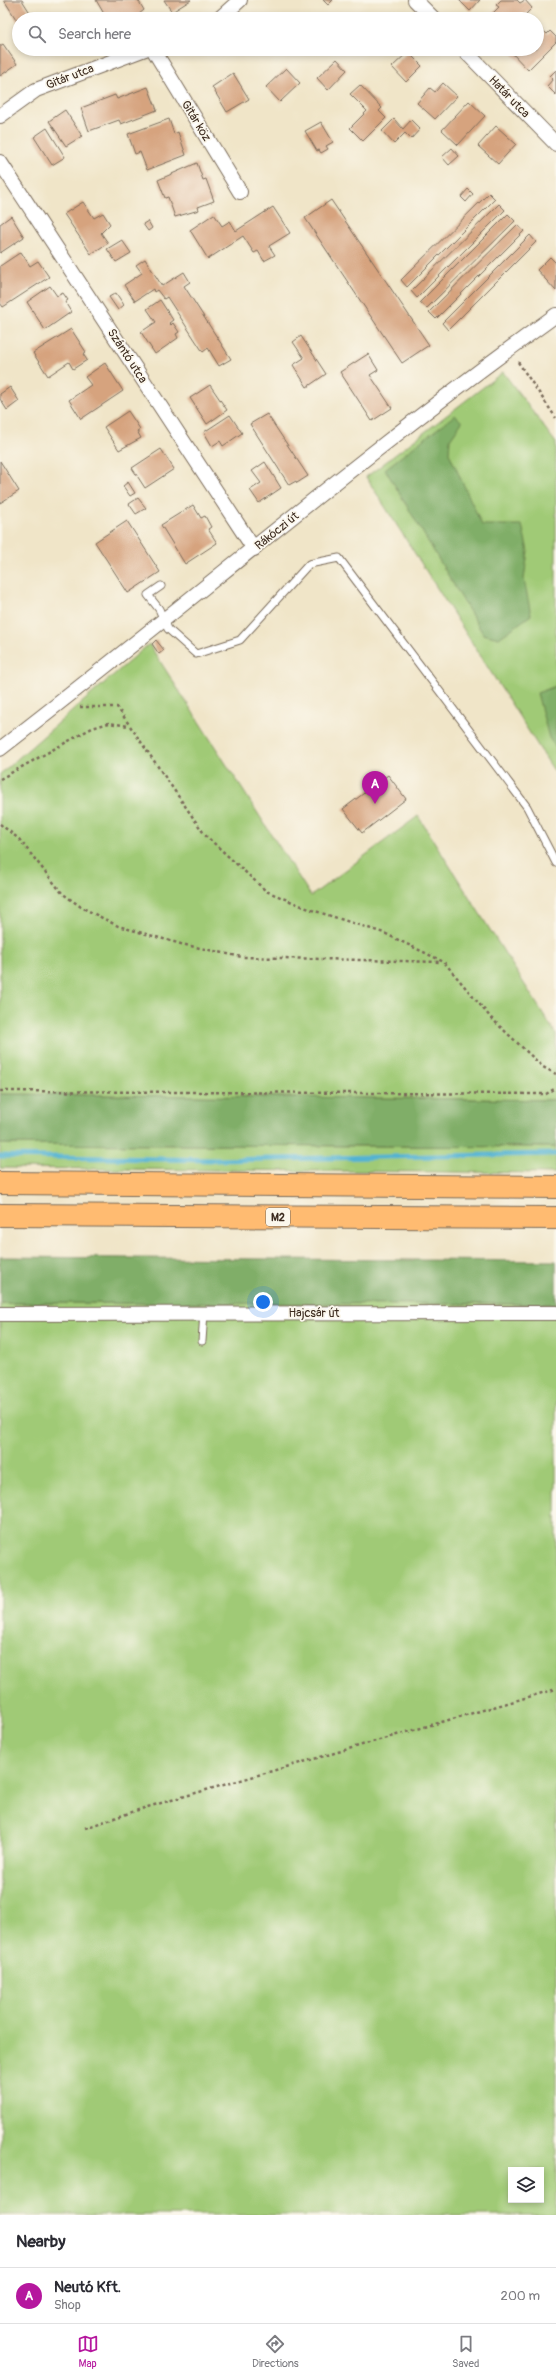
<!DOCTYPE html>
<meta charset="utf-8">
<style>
:root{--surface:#fff;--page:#f2f2f3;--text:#2b2b33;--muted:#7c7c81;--line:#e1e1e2;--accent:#b5179e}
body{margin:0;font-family:Pangolin,sans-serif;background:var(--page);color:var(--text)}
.controls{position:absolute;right:12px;bottom:12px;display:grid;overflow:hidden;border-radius:0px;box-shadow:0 2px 6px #0003}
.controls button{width:36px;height:36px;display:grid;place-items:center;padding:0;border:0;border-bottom:1px solid var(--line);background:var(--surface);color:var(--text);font:20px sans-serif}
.you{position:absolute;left:263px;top:1302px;width:14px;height:14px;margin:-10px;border:3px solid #fff;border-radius:50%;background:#1a73e8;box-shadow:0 0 0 6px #1a73e833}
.badge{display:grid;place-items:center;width:26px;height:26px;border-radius:50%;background:var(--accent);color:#fff;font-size:13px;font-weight:700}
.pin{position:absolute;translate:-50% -33px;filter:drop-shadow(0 1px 2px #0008)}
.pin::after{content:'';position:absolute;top:21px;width:14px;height:12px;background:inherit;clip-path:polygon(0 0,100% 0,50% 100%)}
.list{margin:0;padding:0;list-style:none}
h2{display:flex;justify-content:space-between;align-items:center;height:52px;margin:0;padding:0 16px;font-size:17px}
h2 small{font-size:13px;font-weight:400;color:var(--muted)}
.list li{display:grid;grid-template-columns:26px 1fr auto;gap:12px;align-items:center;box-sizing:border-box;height:56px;padding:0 16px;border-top:1px solid var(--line)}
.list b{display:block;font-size:15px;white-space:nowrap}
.list p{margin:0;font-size:13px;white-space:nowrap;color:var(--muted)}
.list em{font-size:13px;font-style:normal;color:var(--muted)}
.icon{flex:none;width:22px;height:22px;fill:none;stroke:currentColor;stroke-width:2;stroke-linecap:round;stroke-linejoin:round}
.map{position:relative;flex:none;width:556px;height:2215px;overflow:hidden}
.search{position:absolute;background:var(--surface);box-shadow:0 2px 6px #0003;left:12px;right:12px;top:12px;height:44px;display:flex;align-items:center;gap:10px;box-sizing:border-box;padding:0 14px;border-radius:22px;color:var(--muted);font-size:15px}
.sheet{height:108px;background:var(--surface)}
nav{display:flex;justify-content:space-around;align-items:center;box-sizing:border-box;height:56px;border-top:1px solid var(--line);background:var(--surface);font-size:11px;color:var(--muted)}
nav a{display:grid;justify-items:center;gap:2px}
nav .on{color:var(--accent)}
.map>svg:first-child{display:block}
.green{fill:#a0ca76;stroke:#6e7a4a;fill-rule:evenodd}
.forest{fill:#80ae67;stroke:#5e6c42}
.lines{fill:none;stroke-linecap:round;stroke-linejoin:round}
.stream{stroke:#53b3d2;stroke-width:5}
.building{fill:#d6a37e}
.service-casing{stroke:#7a6b5a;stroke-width:9}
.minor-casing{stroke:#7a6b5a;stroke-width:16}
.trunk-casing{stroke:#7a6b5a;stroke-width:24}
.path{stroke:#7a6b5a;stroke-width:2.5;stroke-dasharray:3 3;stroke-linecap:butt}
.service{stroke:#fff;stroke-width:7}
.minor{stroke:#fff;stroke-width:14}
.trunk{stroke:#ffbb71;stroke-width:22}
.labels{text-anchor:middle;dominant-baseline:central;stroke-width:3.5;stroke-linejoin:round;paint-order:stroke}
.shield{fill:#fbf7ec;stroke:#75685c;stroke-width:1}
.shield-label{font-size:11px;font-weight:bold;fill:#3b2a1e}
.street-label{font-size:12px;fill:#3b2a1e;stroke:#fbf7ec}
</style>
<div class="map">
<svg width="556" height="2215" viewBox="0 0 556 2215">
<rect width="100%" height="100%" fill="#fbf7ec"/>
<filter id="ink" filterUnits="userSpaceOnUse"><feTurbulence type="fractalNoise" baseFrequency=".025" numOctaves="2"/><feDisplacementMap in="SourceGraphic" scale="8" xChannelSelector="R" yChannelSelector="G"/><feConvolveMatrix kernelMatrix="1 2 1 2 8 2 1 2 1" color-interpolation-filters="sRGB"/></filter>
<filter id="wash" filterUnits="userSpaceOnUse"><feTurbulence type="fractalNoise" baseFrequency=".012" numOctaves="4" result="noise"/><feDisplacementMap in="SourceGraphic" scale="16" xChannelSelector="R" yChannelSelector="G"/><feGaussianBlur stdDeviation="0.9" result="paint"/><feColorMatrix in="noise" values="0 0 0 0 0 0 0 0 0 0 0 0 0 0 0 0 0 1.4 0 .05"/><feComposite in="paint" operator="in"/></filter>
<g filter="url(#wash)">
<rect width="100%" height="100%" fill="#f0e5c8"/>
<!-- green -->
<g class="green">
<path d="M503 372 556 443V774L366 477Z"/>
<path d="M149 644 311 896 418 816 556 1034V1100L0 1094V774Z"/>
<path d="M0 1144 556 1147V1173L0 1168Z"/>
<path d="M0 1303 556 1304V2215H0ZM511 2170H541V2200H511Z"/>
</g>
<!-- forest -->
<g class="forest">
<path d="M455 415 462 422 450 439 449 453 482 525H522L528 551 524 579 531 615 499 638 483 634 385 469Z"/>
<path d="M556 686V748L549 738 537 693Z"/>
<path d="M0 1094 556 1100V1147L0 1144Z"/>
<path d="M0 1257 556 1261V1304L0 1303Z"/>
</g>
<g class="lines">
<!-- stream -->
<path class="stream" d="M0 1156 216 1160 556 1154"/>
</g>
<g id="blocks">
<!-- building -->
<g class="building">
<path d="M4 0H22L34 19H19V24Z"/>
<path d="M96 0H138L144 10 133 19H107Z"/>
<path d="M164 0H191L172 12Z"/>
<path d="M323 0H333L328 5Z"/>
<path d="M459 0H480L470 11Z"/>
<path d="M501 0H517L520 3 525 0 532 8 521 19H487L499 7 496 5Z"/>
<path d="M537 25 547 34 550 31 556 37V42L528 70 511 52 514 49H537Z"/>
<path d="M3 44 17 64 0 76V46Z"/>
<path d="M408 52 422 66 406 82 392 67Z"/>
<path d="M337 59 347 70 328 90 317 78Z"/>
<path d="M286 68 300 83 280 102 266 87Z"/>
<path d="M556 70V95L547 86 553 79 550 76Z"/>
<path d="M233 73 249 99 227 112 212 87Z"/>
<path d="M443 83 457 96 435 119 417 103 430 88 435 92Z"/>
<path d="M360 85 382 108 379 111 386 118 363 141 350 128 367 111 350 94Z"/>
<path d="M148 87 157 110 121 124 119 120 89 131 81 108 115 95 117 99Z"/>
<path d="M469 101 485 116 458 145 442 130Z"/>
<path d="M65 110 82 136 66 146 49 121Z"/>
<path d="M169 119 174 134 178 132 186 155 147 170 140 152 135 154 128 134Z"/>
<path d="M394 119 403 129 411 120 420 129 411 139 405 133 394 144 382 131Z"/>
<path d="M321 122 333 142 326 146 328 149 321 153 319 150 317 151 305 131Z"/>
<path d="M496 126 516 144 498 164 478 146Z"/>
<path d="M47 128 65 157 52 165 34 137Z"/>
<path d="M452 148 459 156 449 165 442 157Z"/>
<path d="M197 163 203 180 206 179 214 201 198 207 199 210 175 217 168 197 165 198 158 180Z"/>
<path d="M468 189 473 194 466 202 461 197Z"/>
<path d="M489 193 495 199 407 287 401 280Z"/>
<path d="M331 200 429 345 402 363 305 218Z"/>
<path d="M83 202 94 218 103 213 110 224 101 233 108 243 91 254 64 214Z"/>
<path d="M499 204 505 210 417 298 411 291Z"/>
<path d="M273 207 290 233 269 246 275 255 264 261 258 251 254 253 243 236 208 259 190 230 214 214 222 226 230 221 236 231Z"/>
<path d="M508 214 515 221 427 308 420 302Z"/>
<path d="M11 216 24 237 0 253V224Z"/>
<path d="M148 221 152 228 148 231 143 224Z"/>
<path d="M517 225 524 231 436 319 429 312Z"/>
<path d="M530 235 536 242 448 330 442 323Z"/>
<path d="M122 240 131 253 116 262 107 249Z"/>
<path d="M21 252 30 266 38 261 49 277 3 307 0 303V266Z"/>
<path d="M550 257 556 263V291L537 270Z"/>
<path d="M145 259 162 286 184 272 190 282 184 286 231 359 219 366 208 348 203 352 167 297 164 299 157 290 154 292 153 289 135 301 124 285 142 273 136 265Z"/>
<path d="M50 286 57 296 63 293 68 300 65 302 71 312 45 330 27 302Z"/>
<path d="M116 293 124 305 118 310 109 297Z"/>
<path d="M160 300 173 320 169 323 171 325 173 323 179 332 176 334 178 338 155 354 141 332 156 322 147 309Z"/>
<path d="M71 329 86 352 83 354 87 360 73 369 69 362 48 376 33 353Z"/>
<path d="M301 336 326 374 307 387 293 365 304 358 293 342Z"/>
<path d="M368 354 378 370 370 375 392 408 372 421 340 372Z"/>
<path d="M105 363 123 391 81 419 69 400 91 385 85 377Z"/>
<path d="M210 385 227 410 207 424 190 398Z"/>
<path d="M10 387 19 401 7 410 0 399V394Z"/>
<path d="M128 411 140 429 137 431 141 438 119 450 104 427Z"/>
<path d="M267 414 308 476 297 483 296 481 289 485 250 424Z"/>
<path d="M230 415 242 433 223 446 220 441 212 446 204 432Z"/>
<path d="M161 449 174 469 145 488 132 468Z"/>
<path d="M0 461 19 491 0 503Z"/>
<path d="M265 462 281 488 259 503 250 490 261 483 252 471Z"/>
<path d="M128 482 135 493 130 496 123 486Z"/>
<path d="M138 498 146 508 136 514 129 504Z"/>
<path d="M193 505 201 518 205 516 211 527 208 529 217 543 185 564 161 525Z"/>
<path d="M127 521 160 572 128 593 95 542Z"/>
<path d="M156 640 164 650 159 654 152 644Z"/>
<path d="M388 775 406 799 362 833 343 809Z"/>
</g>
</g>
</g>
<g filter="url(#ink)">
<use href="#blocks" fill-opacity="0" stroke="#7a6b5a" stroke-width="1"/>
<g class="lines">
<!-- service casing -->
<g class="service-casing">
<g id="service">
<path d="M161 586 148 595 159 609 168 629 196 654 240 640 309 564 339 558 527 807 556 863"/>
<path d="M202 1341 204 1313"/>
</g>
</g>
<!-- minor casing -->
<g class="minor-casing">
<g id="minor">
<path d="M415 0 434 19"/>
<path d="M219 19 240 0"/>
<path d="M153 49 240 192"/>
<path d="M463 49 556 144"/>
<path d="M0 116 36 90 145 49"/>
<path d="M0 162 254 549"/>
<path d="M0 749C186 606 365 452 556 315"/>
<path d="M0 1314 556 1313"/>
</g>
</g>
<!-- trunk casing -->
<g class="trunk-casing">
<g id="trunk">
<path d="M0 1183 556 1187"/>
<path d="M0 1215 556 1218"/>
</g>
</g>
<!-- path -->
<g class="path">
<path d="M518 362 556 418"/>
<path d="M80 707H117L205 835 266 891 309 909 384 933 444 962 491 1018 543 1067 556 1074"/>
<path d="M0 779 92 728 109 723 129 726"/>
<path d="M0 824 19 839 62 893 81 907 118 926 181 944 242 957 441 962"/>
<path d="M0 1091 546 1094 556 1088"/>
<path d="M85 1828 144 1808 556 1689"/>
</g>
<!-- service -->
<use href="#service" class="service"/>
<!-- minor -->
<use href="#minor" class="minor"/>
<!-- trunk -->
<use href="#trunk" class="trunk"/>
</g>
</g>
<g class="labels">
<!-- shield labels -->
<rect class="shield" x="266" y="1208" width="24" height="18" rx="3"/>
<g class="shield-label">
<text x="278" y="1217">M2</text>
</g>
<!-- street labels -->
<g class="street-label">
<text transform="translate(70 77) rotate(-21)">Gitár utca</text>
<text transform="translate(509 97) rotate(46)">Határ utca</text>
<text transform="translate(196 121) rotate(59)">Gitár köz</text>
<text transform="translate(127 356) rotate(57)">Szántó utca</text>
<text transform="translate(277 531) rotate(-39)">Rákóczi út</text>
<text x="314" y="1313">Hajcsár út</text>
</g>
</g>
</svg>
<div class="controls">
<button><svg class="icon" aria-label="layers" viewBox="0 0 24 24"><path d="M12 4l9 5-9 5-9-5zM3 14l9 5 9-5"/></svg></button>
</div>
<div class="you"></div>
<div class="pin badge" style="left:375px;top:804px">A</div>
<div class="search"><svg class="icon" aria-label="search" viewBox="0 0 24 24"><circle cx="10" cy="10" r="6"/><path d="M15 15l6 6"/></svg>Search here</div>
</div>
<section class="sheet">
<h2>Nearby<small></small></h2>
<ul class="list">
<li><span class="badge">A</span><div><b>Neutó Kft.</b><p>Shop</p></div><em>200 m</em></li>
</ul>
</section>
<nav>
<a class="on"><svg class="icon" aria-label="map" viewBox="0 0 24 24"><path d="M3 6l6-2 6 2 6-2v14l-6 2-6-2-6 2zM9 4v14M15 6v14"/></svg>Map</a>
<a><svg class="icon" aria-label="directions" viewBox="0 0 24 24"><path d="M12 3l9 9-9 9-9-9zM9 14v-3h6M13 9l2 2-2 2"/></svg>Directions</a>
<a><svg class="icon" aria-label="saved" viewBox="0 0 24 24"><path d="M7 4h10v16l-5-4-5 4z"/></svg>Saved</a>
</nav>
